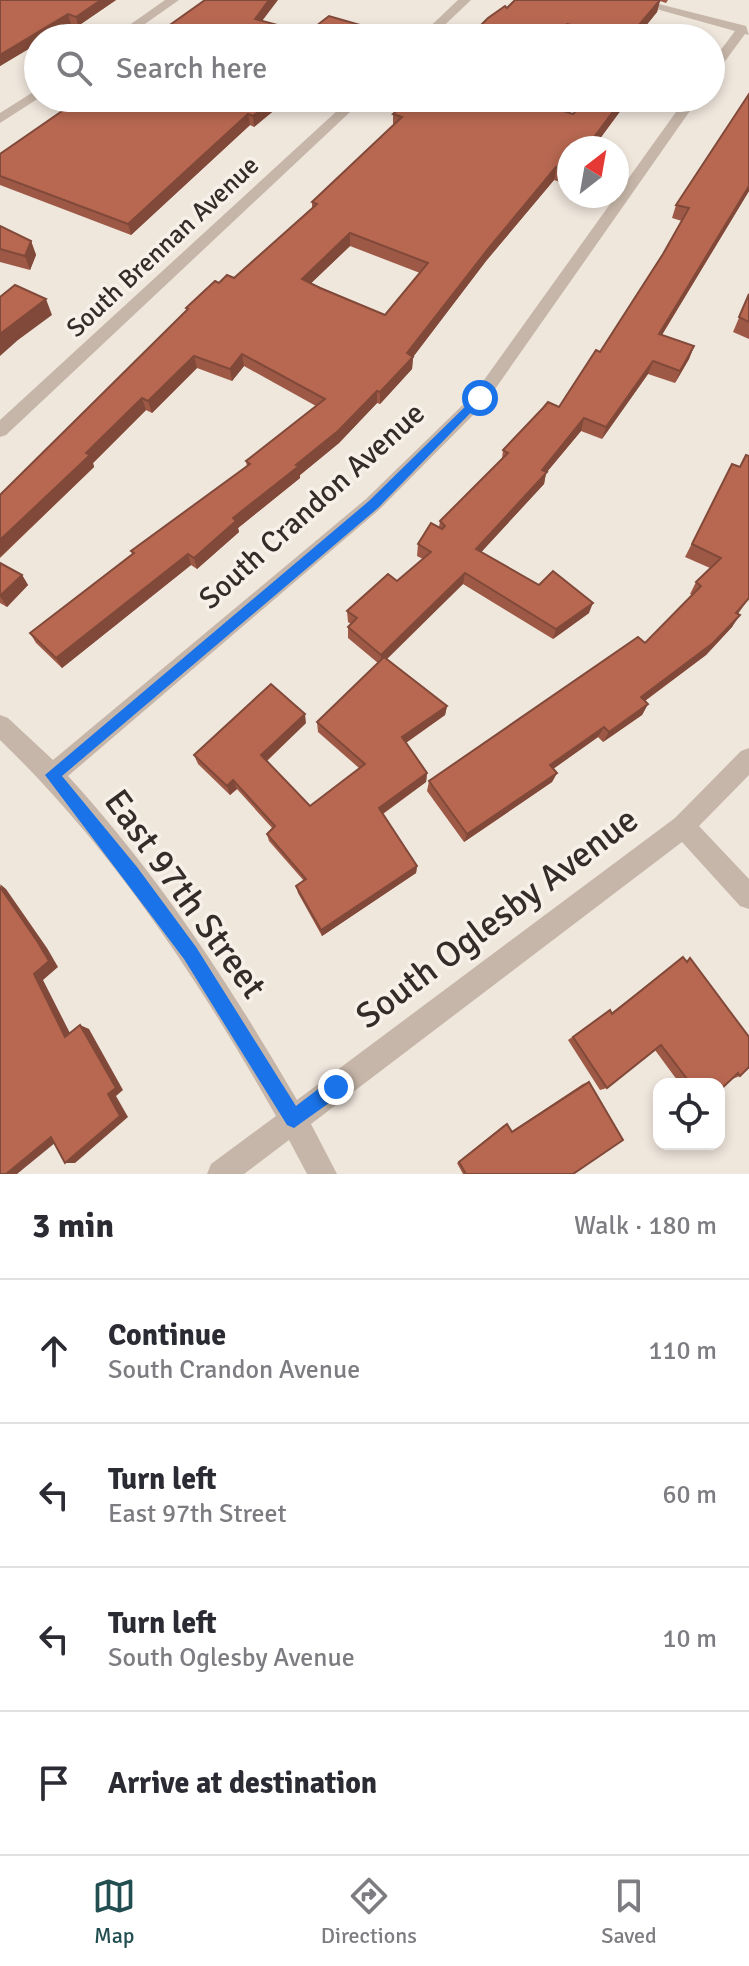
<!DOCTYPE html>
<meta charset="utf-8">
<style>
:root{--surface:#fff;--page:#f7f7f7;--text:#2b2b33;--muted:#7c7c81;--line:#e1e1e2;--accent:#224e51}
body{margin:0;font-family:Signika,sans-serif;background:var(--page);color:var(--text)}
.controls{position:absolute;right:24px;bottom:24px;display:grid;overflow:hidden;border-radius:16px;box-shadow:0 4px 12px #0003}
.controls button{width:72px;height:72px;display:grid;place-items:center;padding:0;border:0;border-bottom:2px solid var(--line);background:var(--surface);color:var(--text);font:40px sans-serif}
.compass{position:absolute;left:557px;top:136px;width:72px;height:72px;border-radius:50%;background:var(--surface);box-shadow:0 4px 12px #0003;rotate:31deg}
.stop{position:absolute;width:24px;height:24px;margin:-18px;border:6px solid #1a73e8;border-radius:50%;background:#fff}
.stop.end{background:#1a73e8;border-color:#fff;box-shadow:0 2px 8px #0008}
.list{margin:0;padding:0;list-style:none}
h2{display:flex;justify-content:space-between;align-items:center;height:104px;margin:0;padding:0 32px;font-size:34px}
h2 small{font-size:26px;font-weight:400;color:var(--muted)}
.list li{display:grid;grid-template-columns:52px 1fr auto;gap:24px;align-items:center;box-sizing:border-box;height:144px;padding:0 32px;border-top:2px solid var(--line)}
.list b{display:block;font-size:30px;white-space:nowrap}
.list p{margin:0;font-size:26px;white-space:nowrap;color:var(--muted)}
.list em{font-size:26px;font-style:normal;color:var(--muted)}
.icon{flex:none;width:44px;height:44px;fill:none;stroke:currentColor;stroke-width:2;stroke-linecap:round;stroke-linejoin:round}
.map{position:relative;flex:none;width:749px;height:1174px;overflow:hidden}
.search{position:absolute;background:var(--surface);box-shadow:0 4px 12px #0003;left:24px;right:24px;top:24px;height:88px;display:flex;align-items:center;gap:20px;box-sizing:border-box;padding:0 28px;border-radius:44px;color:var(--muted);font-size:30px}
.sheet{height:680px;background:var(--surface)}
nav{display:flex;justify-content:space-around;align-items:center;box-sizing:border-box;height:112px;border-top:2px solid var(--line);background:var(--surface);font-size:22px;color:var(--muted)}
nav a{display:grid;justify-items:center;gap:4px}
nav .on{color:var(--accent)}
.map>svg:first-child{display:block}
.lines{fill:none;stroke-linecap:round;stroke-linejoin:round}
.minor{fill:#c6b6a9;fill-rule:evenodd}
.wall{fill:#9e5946;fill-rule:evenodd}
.shaded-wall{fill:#814939}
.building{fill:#b86851;stroke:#814939;stroke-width:2;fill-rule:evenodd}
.route{fill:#1a73e8}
.labels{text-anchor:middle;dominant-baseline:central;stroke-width:7;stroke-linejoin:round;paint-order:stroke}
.far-street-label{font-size:26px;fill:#342c28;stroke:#f7f0e8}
.street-label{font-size:30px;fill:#342c28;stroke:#f7f0e8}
.near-street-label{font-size:36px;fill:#342c28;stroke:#f7f0e8}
</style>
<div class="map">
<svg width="749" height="1174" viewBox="0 0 749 1174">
<rect width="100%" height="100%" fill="#efe6dc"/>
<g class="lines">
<!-- minor -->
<g class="minor">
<path d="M165 0H179L125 38H111Z"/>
<path d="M458 0H471L431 38H418Z"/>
<path d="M624 0H643L746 26 749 35 745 34 715 75 711 76V63L735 31Z"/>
<path d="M38 89 39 98 0 123V113Z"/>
<path d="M351 98H365L6 435 0 437V420Z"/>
<path d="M686 98H699L486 402 380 509 68 776C158 874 230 985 297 1100L675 818 741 751 749 748V775L699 826 749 879V909L740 906 682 842 311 1124 337 1174H307L289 1140 244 1174H207L211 1164 276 1116C198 979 113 849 0 740V715L8 718 53 760 366 499 474 394Z"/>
</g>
</g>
<!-- wall -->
<g class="wall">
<path d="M0 0H116L78 26 71 24 0 66Z"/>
<path d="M515 0H668L666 3 660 1 657 12 636 38H571L565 37 564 38H468L507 8Z"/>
<path d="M749 94V191L662 335 694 346 689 359 675 383 648 374 602 439 581 431 546 473 544 484 481 552 589 613 553 639 463 584 386 659 447 706 445 715 406 743 427 773 426 782 383 814 417 866 416 873 322 936 298 893 296 886 304 881 269 841 267 834 273 829 237 789 230 795 198 764 194 755 306 723 267 761 310 806 359 768 318 732 317 722 378 663 348 638V627L351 624 348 622 347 611 397 581 423 559 417 556 418 544 439 527 440 521 502 459 503 450 559 407 600 352 663 254 682 221 672 218 676 205Z"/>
<path d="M289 98 254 127 250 125 131 235 0 185V154Z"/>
<path d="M398 105 573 114 624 106 593 148H569V179L563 183 554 180 486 261 413 357 412 369 380 404 377 403 339 443 300 475V478L238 528 239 532 197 569 191 565 62 668 36 643 30 633 132 554 131 551 247 467 246 461 316 406 244 366 232 381 197 368 152 413 146 410 93 463 94 467 0 558V495L186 311V308L219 283 234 278 312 208V202L393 125V114L398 109ZM350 246 420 273 385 315 311 283Z"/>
<path d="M0 226 31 241 36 255 30 270 0 262Z"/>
<path d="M749 294V339L733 332Z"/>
<path d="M732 464 749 598 738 614 732 627 706 655 645 701 648 704 642 715 603 742 598 737 553 769 557 773 552 782 464 842 427 791 429 781 645 643 692 595 690 594 696 582 710 568 685 557Z"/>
<path d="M0 563 22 575 28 585 7 607 0 603Z"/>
<path d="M683 957 686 961 690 958 740 1076 719 1084H680L655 1050 607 1088 600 1090 568 1040 610 1010 611 1013Z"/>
<path d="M589 1082 573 1174H463L457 1163 504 1125 507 1124 512 1131 583 1084Z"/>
</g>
<!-- shaded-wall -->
<g class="shaded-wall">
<path d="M101 0H116L78 26 76 17Z"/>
<path d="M269 0H278L256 29 255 19Z"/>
<path d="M660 0 657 12 636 38H628Z"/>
<path d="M68 14 71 24 47 38H38V43L0 66V55Z"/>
<path d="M567 24 565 37 564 38H557Z"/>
<path d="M519 25 517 38H506Z"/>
<path d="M367 27V38H355Z"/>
<path d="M275 98H289L254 127 253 116Z"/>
<path d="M623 98H625L624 106 593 148H586Z"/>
<path d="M248 114 250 125 131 235 128 224Z"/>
<path d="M556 167 554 180 486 261 413 357 412 369 380 404V392L407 353 488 249Z"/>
<path d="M569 167V179L563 183 565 170Z"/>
<path d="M749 186V191L655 346 659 334Z"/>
<path d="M350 233V246L303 291 302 279Z"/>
<path d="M31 241 36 255 30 270 25 256Z"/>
<path d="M46 299 52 315 18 340 0 356V334Z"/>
<path d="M694 346 689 359 675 383 680 371Z"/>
<path d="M242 354 244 366 232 381 230 369Z"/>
<path d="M194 356 197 368 152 413 148 401Z"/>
<path d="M653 361 648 374 602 439 606 427Z"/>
<path d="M377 391V403L339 443 300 475V478L238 528 239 532 197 569 194 558 233 518 296 465Z"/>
<path d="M142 398 146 410 93 463 94 467 0 557V540Z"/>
<path d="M584 418 581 431 546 473 544 484 474 560 476 549Z"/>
<path d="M188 554 191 565 62 668 56 658Z"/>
<path d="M465 573 463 584 381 665V655Z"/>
<path d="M22 575 28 585 7 607 0 596Z"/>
<path d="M593 603 589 613 553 639 556 629Z"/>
<path d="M740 615 732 627 706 655 635 708 641 697Z"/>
<path d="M648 704 642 715 603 742 609 732Z"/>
<path d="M447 706 445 715 401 746 402 737Z"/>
<path d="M305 714 306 723 263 764 261 755Z"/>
<path d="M604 727 598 737 546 774 550 765Z"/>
<path d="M427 773 426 782 379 816V808Z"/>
<path d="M557 773 552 782 464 842 467 834Z"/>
<path d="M233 780 237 789 230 795 227 786Z"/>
<path d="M417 866 416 873 322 936 321 930Z"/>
<path d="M0 884 6 889 47 948 58 967 43 980 74 1041 65 1037 34 974Z"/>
<path d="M80 1025 89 1029 123 1090 116 1096 128 1117 75 1163H65L108 1094Z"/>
<path d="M51 1137 61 1138 17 1174H6Z"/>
</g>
<!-- building -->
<g class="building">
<path d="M0 0H101L76 17 68 14 0 55Z"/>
<path d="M205 0H269L255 19 307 33 329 16 367 27 355 38H155L163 32H160Z"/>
<path d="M515 0H660L628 38 567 24 557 36 519 25 506 38H468L488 18 505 6 507 8Z"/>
<path d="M749 94V186L659 334 694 346 680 371 653 361 606 427 584 418 542 470 547 472 476 549 539 585 553 571 593 603 556 629 465 573 381 655 348 627 357 618 347 611 388 574 397 581 431 552 418 544 431 523 442 529 445 526 440 521 508 453 503 450 543 408 548 402 559 407 596 350 600 352 663 254 689 208 676 205Z"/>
<path d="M81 98H275L253 116 248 114 128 224 0 176V154Z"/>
<path d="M405 98H522L573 114 587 98H623L586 148H569V167L565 170 556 167 488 249 407 353 413 357 380 392 377 391 338 431 296 465 299 466 233 518 236 521 194 558 188 554 56 658 30 633 134 553 131 551 250 464 246 461 325 399 242 354 230 369 194 356 148 401 142 398 86 453 90 455 0 540V495L188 309 186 308 215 281 219 283 227 275 234 278 317 204 312 202 402 117 393 114 402 106 398 105ZM350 233 428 263 385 315 320 288 302 279Z"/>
<path d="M0 226 31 241 25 256 0 249Z"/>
<path d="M15 285 46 299 0 334V297Z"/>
<path d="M749 294V322L739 317Z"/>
<path d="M746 455 749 456V598L736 613 740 615 713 643 641 697 648 704 609 732 604 727 550 765 557 773 467 834 429 781 638 637 645 643 701 586 696 582 721 558 692 544 732 464 740 467Z"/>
<path d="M0 563 22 575 0 596Z"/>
<path d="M384 657 447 706 402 737 427 773 379 808 417 866 321 930 296 886 306 879 267 834 275 826 233 780 227 786 194 755 271 684 305 714 261 755 310 806 365 764 317 722Z"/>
<path d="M0 887 37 941 49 961 34 974 65 1037 80 1025 116 1088 108 1094 120 1116 65 1163 51 1137 6 1174H0Z"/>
<path d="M683 957 687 962 690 958 749 1037V1067L740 1076 738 1073 719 1091V1084H691L661 1045 607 1088 573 1037 610 1010 612 1014Z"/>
<path d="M589 1082 623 1140 573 1174H466L459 1162 507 1124 512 1132Z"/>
</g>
<!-- route -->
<path class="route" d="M476 396 485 398 378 508 62 776 137 867 196 947 296 1106 330 1080H343V1093L294 1128 287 1125 184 959 45 775 369 501Z"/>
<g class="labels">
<!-- far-street labels -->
<g class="far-street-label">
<text transform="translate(163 247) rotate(-43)">South Brennan Avenue</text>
</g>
<!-- street labels -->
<g class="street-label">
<text transform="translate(312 506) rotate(-42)">South Crandon Avenue</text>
</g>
<!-- near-street labels -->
<g class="near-street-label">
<text transform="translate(185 894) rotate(54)">East 97th Street</text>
<text transform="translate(497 918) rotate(-37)">South Oglesby Avenue</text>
</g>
</g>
</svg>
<div class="controls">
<button><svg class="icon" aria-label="locate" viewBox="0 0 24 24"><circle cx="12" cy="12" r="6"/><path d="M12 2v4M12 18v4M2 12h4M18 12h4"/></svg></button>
</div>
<svg class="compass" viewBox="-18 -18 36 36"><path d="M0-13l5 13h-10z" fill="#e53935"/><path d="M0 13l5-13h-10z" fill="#7c7c81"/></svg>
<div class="stop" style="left:480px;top:398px"></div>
<div class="stop end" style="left:336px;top:1087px"></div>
<div class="search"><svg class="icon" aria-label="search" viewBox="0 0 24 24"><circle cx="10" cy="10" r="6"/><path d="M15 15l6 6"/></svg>Search here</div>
</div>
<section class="sheet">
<h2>3 min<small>Walk · 180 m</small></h2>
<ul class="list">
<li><svg class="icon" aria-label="ahead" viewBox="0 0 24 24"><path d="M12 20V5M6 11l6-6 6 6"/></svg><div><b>Continue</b><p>South Crandon Avenue</p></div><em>110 m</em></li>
<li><svg class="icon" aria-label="left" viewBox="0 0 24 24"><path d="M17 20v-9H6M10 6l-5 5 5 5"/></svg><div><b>Turn left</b><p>East 97th Street</p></div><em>60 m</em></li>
<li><svg class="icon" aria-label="left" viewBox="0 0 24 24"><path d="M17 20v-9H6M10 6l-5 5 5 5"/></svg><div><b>Turn left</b><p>South Oglesby Avenue</p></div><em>10 m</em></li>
<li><svg class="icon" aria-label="arrive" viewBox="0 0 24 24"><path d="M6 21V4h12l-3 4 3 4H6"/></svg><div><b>Arrive at destination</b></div></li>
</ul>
</section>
<nav>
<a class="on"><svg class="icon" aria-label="map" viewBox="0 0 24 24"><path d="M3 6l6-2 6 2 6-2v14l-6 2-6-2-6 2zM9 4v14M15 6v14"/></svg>Map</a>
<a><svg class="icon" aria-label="directions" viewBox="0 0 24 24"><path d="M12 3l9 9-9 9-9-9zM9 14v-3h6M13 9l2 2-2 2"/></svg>Directions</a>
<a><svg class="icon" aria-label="saved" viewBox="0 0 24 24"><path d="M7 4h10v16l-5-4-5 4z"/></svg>Saved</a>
</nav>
